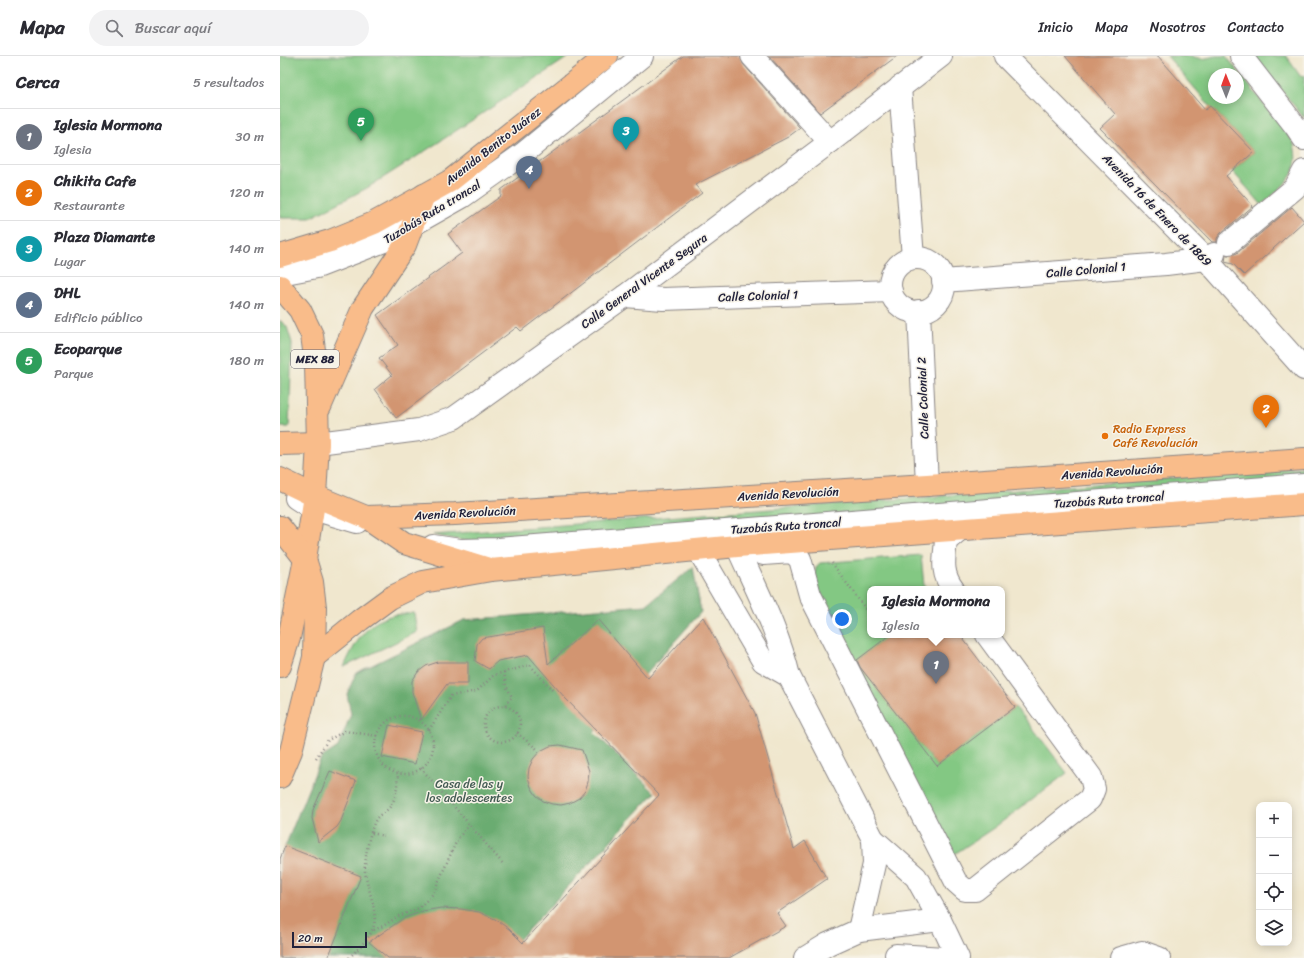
<!DOCTYPE html>
<html lang="es">
<meta charset="utf-8">
<style>
:root{--surface:#fff;--page:#f2f2f3;--text:#2b2b33;--muted:#7c7c81;--line:#e1e1e2;--accent:#2563eb}
body{margin:0;font-family:Sriracha,sans-serif;background:var(--page);color:var(--text)}
.controls{position:absolute;right:12px;bottom:12px;display:grid;overflow:hidden;border-radius:8px;box-shadow:0 2px 10px #0003}
.controls button{width:36px;height:36px;display:grid;place-items:center;padding:0;border:0;border-bottom:1px solid var(--line);background:var(--surface);color:var(--text);font:20px sans-serif}
.compass{position:absolute;left:928px;top:12px;width:36px;height:36px;border-radius:50%;background:var(--surface);box-shadow:0 2px 10px #0003;rotate:359deg}
.scale{position:absolute;left:12px;bottom:10px;width:75px;box-sizing:border-box;padding-left:4px;border:2px solid #22223b;border-top:0;font-size:11px;line-height:14px;white-space:nowrap;color:#22223b;-webkit-text-stroke:3px #f7f3e8;paint-order:stroke}
.you{position:absolute;left:562px;top:563px;width:14px;height:14px;margin:-10px;border:3px solid #fff;border-radius:50%;background:#1a73e8;box-shadow:0 0 0 6px #1a73e833}
.badge{display:grid;place-items:center;width:26px;height:26px;border-radius:50%;background:var(--accent);color:#fff;font-size:13px;font-weight:700}
.pin{position:absolute;translate:-50% -33px;filter:drop-shadow(0 1px 2px #0008)}
.pin::after{content:'';position:absolute;top:21px;width:14px;height:12px;background:inherit;clip-path:polygon(0 0,100% 0,50% 100%)}
.popup{position:absolute;left:587px;top:530px;width:138px;height:52px;box-sizing:border-box;display:grid;place-content:center;border-radius:8px;background:var(--surface);filter:drop-shadow(0 1px 3px #0005);font-size:13px;white-space:nowrap;color:var(--muted)}
.popup b{font-size:15px;color:var(--text)}
.popup::after{content:'';position:absolute;left:50%;top:100%;margin-left:-8px;border:8px solid transparent;border-top-color:var(--surface)}
.list{margin:0;padding:0;list-style:none}
h2{display:flex;justify-content:space-between;align-items:center;height:52px;margin:0;padding:0 16px;font-size:17px}
h2 small{font-size:13px;font-weight:400;color:var(--muted)}
.list li{display:grid;grid-template-columns:26px 1fr auto;gap:12px;align-items:center;box-sizing:border-box;height:56px;padding:0 16px;border-top:1px solid var(--line)}
.list b{display:block;font-size:15px;white-space:nowrap}
.list p{margin:0;font-size:13px;white-space:nowrap;color:var(--muted)}
.list em{font-size:13px;font-style:normal;color:var(--muted)}
.icon{flex:none;width:22px;height:22px;fill:none;stroke:currentColor;stroke-width:2;stroke-linecap:round;stroke-linejoin:round}
.map{position:relative;flex:none;width:1024px;height:902px;overflow:hidden}
header{display:flex;align-items:center;gap:24px;box-sizing:border-box;height:56px;padding:0 20px;background:var(--surface);border-bottom:1px solid var(--line)}
header strong{font-size:19px}
nav{display:flex;gap:22px;margin-inline-start:auto;font-size:14px}
.search{width:280px;height:36px;background:var(--page);display:flex;align-items:center;gap:10px;box-sizing:border-box;padding:0 14px;border-radius:22px;color:var(--muted);font-size:15px}
main{display:flex}
aside{flex:1;background:var(--surface)}
.map>svg:first-child{display:block}
.green{fill:#83c883;stroke:#52755f;fill-rule:evenodd}
.forest{fill:#6aac71;stroke:#466756}
.building{fill:#d29571}
.lines{fill:none;stroke-linecap:round;stroke-linejoin:round}
.minor-casing{stroke:#898484;stroke-width:24}
.major-casing{stroke:#898484;stroke-width:24}
.path{stroke:#898484;stroke-width:2.5;stroke-dasharray:1 3;stroke-linecap:butt}
.minor{stroke:#fff;stroke-width:22}
.major{stroke:#f9bc8a;stroke-width:22}
.food-dot{fill:#e8710a;stroke:#f7f3e8;stroke-width:1.5}
.labels{text-anchor:middle;dominant-baseline:central;stroke-width:3;stroke-linejoin:round;paint-order:stroke}
.shield{fill:#f7f3e8;stroke:#62616f;stroke-width:1}
.shield-label{font-size:11px;font-weight:bold;fill:#22223b}
.street-label{font-size:12px;fill:#22223b;stroke:#f7f3e8}
.food-label{font-size:12px;fill:#c56008;stroke:#f7f3e8;text-anchor:start}
.park-label{font-size:12px;fill:#445c54;stroke:#f7f3e8}
</style>
<header>
<strong>Mapa</strong>
<div class="search"><svg class="icon" aria-label="search" viewBox="0 0 24 24"><circle cx="10" cy="10" r="6"/><path d="M15 15l6 6"/></svg>Buscar aquí</div>
<nav><a>Inicio</a><a>Mapa</a><a>Nosotros</a><a>Contacto</a></nav>
</header>
<main>
<aside>
<h2>Cerca<small>5 resultados</small></h2>
<ul class="list">
<li><span class="badge" style="background:#6b7280">1</span><div><b>Iglesia Mormona</b><p>Iglesia</p></div><em>30 m</em></li>
<li><span class="badge" style="background:#e8710a">2</span><div><b>Chikita Cafe</b><p>Restaurante</p></div><em>120 m</em></li>
<li><span class="badge" style="background:#0f9aa8">3</span><div><b>Plaza Diamante</b><p>Lugar</p></div><em>140 m</em></li>
<li><span class="badge" style="background:#5c6f8a">4</span><div><b>DHL</b><p>Edificio público</p></div><em>140 m</em></li>
<li><span class="badge" style="background:#2e9e5b">5</span><div><b>Ecoparque</b><p>Parque</p></div><em>180 m</em></li>
</ul>
</aside>
<div class="map">
<svg width="1024" height="902" viewBox="0 0 1024 902">
<rect width="100%" height="100%" fill="#f7f3e8"/>
<filter id="ink" filterUnits="userSpaceOnUse"><feTurbulence type="fractalNoise" baseFrequency=".025" numOctaves="2"/><feDisplacementMap in="SourceGraphic" scale="8" xChannelSelector="R" yChannelSelector="G"/><feConvolveMatrix kernelMatrix="1 2 1 2 8 2 1 2 1" color-interpolation-filters="sRGB"/></filter>
<filter id="wash" filterUnits="userSpaceOnUse"><feTurbulence type="fractalNoise" baseFrequency=".012" numOctaves="4" result="noise"/><feDisplacementMap in="SourceGraphic" scale="16" xChannelSelector="R" yChannelSelector="G"/><feGaussianBlur stdDeviation="0.9" result="paint"/><feColorMatrix in="noise" values="0 0 0 0 0 0 0 0 0 0 0 0 0 0 0 0 0 1.4 0 .05"/><feComposite in="paint" operator="in"/></filter>
<g filter="url(#wash)">
<rect width="100%" height="100%" fill="#f0e7ce"/>
<!-- green -->
<g class="green">
<path d="M0 0H290L136 101 87 132 30 162H0Z"/>
<path d="M887 0H910L922 3 936 0H946L1013 85C1023 119 1004 128 982 149L952 115 974 96 930 50ZM934 18H958V42H934Z"/>
<path d="M974 0H1006L1021 21 1024 19V62Z"/>
<path d="M0 264 7 271 12 287 9 371H0Z"/>
<path d="M1024 412V425L207 489 153 479Z"/>
<path d="M641 499 644 530 646 533H590V579H610L576 605 657 710 735 651 749 667 787 717 715 771 673 799 539 535C537 527 531 513 540 507Z"/>
<path d="M134 557 137 576 64 611C73 591 84 569 107 561 115 558 126 558 134 557Z"/>
</g>
<!-- forest -->
<path class="forest" d="M413 511 421 556 314 676 375 737 222 902H0V803L41 702 58 691 71 658 67 638 76 617 184 564 366 549Z"/>
<g id="blocks">
<!-- building -->
<g class="building">
<path d="M403 0H460L463 8 520 72 508 81 415 129 422 137 241 275 237 271 116 362 95 333 112 319 99 302 118 289 97 259 182 197 168 178 221 140V134Z"/>
<path d="M489 0H617L540 57Z"/>
<path d="M785 0H878L925 54 930 50 974 96 946 120 973 150 941 177 937 182V186H932L820 72 835 58Z"/>
<path d="M1012 151 1024 165 964 219 953 208 945 206 946 199H952L957 197Z"/>
<path d="M423 561 475 657 514 793 525 785 547 823 497 857 506 870 449 902H108L89 886 124 862 143 855 161 852 181 853 199 856 215 863 229 873 243 887 379 739 286 643 248 599 218 605 209 613 195 605 197 588 202 582 263 572 268 608 318 564 368 622Z"/>
<path d="M610 579H680L735 651 657 710 580 611 577 604Z"/>
<path d="M158 606H188V628H167L141 664 132 636V625L138 616 146 610Z"/>
<path d="M109 669 142 676 135 708 102 701Z"/>
<path d="M280 689 302 694 309 715 308 726 305 735 299 742 290 747 281 749 272 748 263 745 256 739 251 731 248 721 249 712 253 703 260 695 270 690Z"/>
<path d="M50 715 76 725 61 765 57 771 38 786 32 762 33 754Z"/>
<path d="M5 790 81 820 48 902H0V803Z"/>
</g>
</g>
</g>
<g filter="url(#ink)">
<use href="#blocks" fill-opacity="0" stroke="#898484" stroke-width="1"/>
<g class="lines">
<!-- minor casing -->
<g class="minor-casing">
<g id="minor">
<path d="M472 0 550 86"/>
<path d="M725 0 926 203 1024 313"/>
<path d="M961 0 1016 71 1024 83"/>
<path d="M620 31 633 202"/>
<path d="M949 187 1015 132 1024 115"/>
<circle cx="637" cy="229" r="27"/>
<path d="M0 218 37 211 104 185 182 141 244 97 362 0"/>
<path d="M663 225 886 208 926 203 934 198"/>
<path d="M345 240 383 243 611 235"/>
<path d="M639 255 647 429"/>
<path d="M38 387 139 374 174 362 345 240 550 86 661 0"/>
<path d="M16 442 33 453 77 466"/>
<path d="M153 490 180 494 218 493 1024 429"/>
<path d="M457 490C476 533 498 574 509 620L593 783 636 821 660 864 678 902"/>
<path d="M419 495 483 605 509 620"/>
<path d="M483 498 512 496 520 503 530 539 676 826 685 834H695L810 743 814 733 811 721 707 579"/>
<path d="M673 533C661 517 664 504 666 485L679 474"/>
<path d="M579 874 594 808 593 783"/>
<path d="M616 899 664 902"/>
<path d="M525 902 548 888 579 874 660 864"/>
<path d="M841 902 862 896 879 902"/>
</g>
</g>
<!-- major casing -->
<g class="major-casing">
<g id="major">
<path d="M0 200 50 185 94 167 170 125 327 0"/>
<path d="M0 230 20 254 32 279 36 309 38 387 35 440 25 503 9 582 0 610"/>
<path d="M40 351 83 252 125 189 144 139"/>
<path d="M0 388 38 387"/>
<path d="M0 423 35 440 86 461 175 458 647 429 1024 403"/>
<path d="M86 461 124 487 209 513"/>
<path d="M0 471 25 503 32 526 35 551 34 601 11 695 0 721"/>
<path d="M34 601 80 564 110 542 143 526 211 514 457 490 1024 448"/>
</g>
</g>
<!-- path -->
<g class="path">
<path d="M552 507 590 559"/>
<path d="M224 616 226 630 232 641 224 650"/>
<circle cx="222" cy="668" r="18"/>
<circle cx="124" cy="689" r="29"/>
<path d="M149 674 171 640 197 635 214 619 250 609 274 636"/>
<path d="M237 677 257 693"/>
<path d="M36 702 48 684 65 675 97 680"/>
<path d="M141 712 224 809"/>
<path d="M92 777 104 780"/>
<path d="M94 874 103 870 119 860 139 852 153 838 177 784 189 769"/>
<path d="M69 902C96 874 100 872 89 833 87 825 84 816 85 809 86 797 90 772 97 762 100 758 106 756 109 752 117 742 117 730 118 717"/>
</g>
<!-- minor -->
<use href="#minor" class="minor"/>
<!-- major -->
<use href="#major" class="major"/>
</g>
</g>
<!-- markers -->
<circle class="food-dot" cx="825" cy="380" r="4"/>
<g class="labels">
<!-- shield labels -->
<rect class="shield" x="11" y="294" width="48" height="18" rx="3"/>
<g class="shield-label">
<text x="35" y="303">MEX 88</text>
</g>
<!-- street labels -->
<g class="street-label">
<text transform="translate(213 90) rotate(-38)">Avenida Benito Juárez</text>
<text transform="translate(877 154) rotate(46)">Avenida 16 de Enero de 1869</text>
<text transform="translate(152 156) rotate(-31)">Tuzobús Ruta troncal</text>
<text transform="translate(806 214) rotate(-5)">Calle Colonial 1</text>
<text transform="translate(364 225) rotate(-36)">Calle General Vicente Segura</text>
<text transform="translate(478 240) rotate(-2)">Calle Colonial 1</text>
<text transform="translate(643 342) rotate(-92)">Calle Colonial 2</text>
<text transform="translate(832 416) rotate(-4)">Avenida Revolución</text>
<text transform="translate(508 438) rotate(-3)">Avenida Revolución</text>
<text transform="translate(829 444) rotate(-4)">Tuzobús Ruta troncal</text>
<text transform="translate(185 457) rotate(-3)">Avenida Revolución</text>
<text transform="translate(506 470) rotate(-4)">Tuzobús Ruta troncal</text>
</g>
<!-- food labels -->
<g class="food-label">
<text x="833" y="373">Radio Express<tspan x="833" dy="14">Café Revolución</tspan></text>
</g>
<!-- park labels -->
<g class="park-label">
<text x="189" y="728">Casa de las y<tspan x="189" dy="14">los adolescentes</tspan></text>
</g>
</g>
</svg>
<div class="controls">
<button>+</button>
<button>−</button>
<button><svg class="icon" aria-label="locate" viewBox="0 0 24 24"><circle cx="12" cy="12" r="6"/><path d="M12 2v4M12 18v4M2 12h4M18 12h4"/></svg></button>
<button><svg class="icon" aria-label="layers" viewBox="0 0 24 24"><path d="M12 4l9 5-9 5-9-5zM3 14l9 5 9-5"/></svg></button>
</div>
<svg class="compass" viewBox="-18 -18 36 36"><path d="M0-13l5 13h-10z" fill="#e53935"/><path d="M0 13l5-13h-10z" fill="#7c7c81"/></svg>
<div class="scale">20 m</div>
<div class="you"></div>
<div class="pin badge" style="left:656px;top:628px;background:#6b7280">1</div>
<div class="popup"><b>Iglesia Mormona</b>Iglesia</div>
<div class="pin badge" style="left:986px;top:372px;background:#e8710a">2</div>
<div class="pin badge" style="left:346px;top:94px;background:#0f9aa8">3</div>
<div class="pin badge" style="left:249px;top:133px;background:#5c6f8a">4</div>
<div class="pin badge" style="left:81px;top:85px;background:#2e9e5b">5</div>
</div>
</main>
